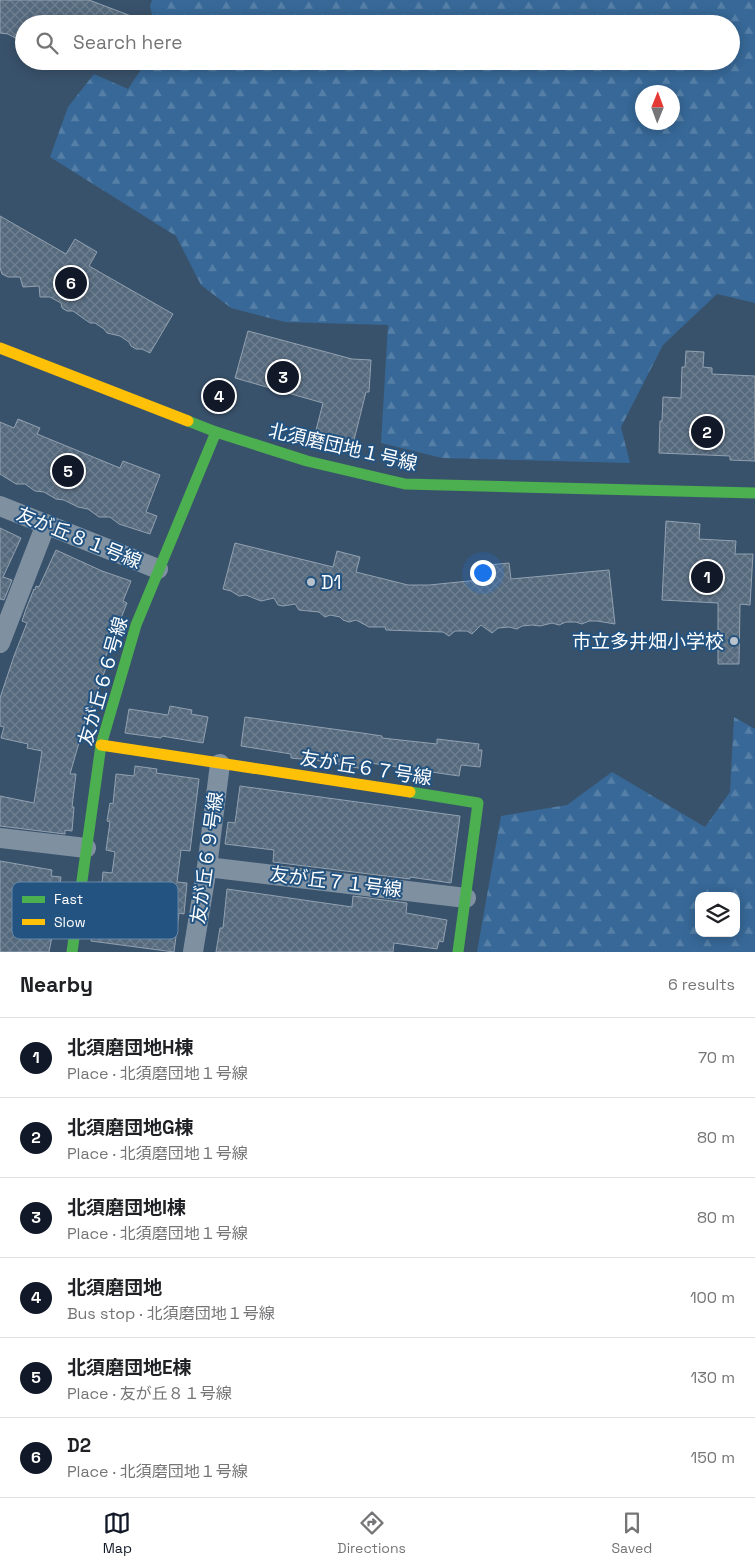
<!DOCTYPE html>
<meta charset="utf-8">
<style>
:root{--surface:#fff;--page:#f6f6f6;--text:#202124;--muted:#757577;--line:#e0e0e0;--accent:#111827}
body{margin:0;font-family:"Space Grotesk","Noto Sans JP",sans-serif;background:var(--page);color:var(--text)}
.controls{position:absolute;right:15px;bottom:15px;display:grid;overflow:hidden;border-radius:10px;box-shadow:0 2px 12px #0003}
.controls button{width:45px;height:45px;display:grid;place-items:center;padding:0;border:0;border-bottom:1px solid var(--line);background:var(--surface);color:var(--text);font:25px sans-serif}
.compass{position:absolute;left:635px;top:85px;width:45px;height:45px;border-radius:50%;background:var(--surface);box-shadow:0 2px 12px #0003;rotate:1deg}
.you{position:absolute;left:482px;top:572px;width:18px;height:18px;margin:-12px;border:4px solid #fff;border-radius:50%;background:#1a73e8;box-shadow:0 0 0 8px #1a73e833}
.badge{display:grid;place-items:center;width:32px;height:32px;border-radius:50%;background:var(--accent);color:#fff;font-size:16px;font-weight:700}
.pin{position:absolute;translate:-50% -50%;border:2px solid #fff;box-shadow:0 1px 5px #0006}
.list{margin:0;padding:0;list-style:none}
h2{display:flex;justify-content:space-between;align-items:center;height:65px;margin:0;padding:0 20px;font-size:21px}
h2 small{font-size:16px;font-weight:400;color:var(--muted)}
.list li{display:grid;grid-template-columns:32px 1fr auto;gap:15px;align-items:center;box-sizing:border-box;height:80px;padding:0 20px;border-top:1px solid var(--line)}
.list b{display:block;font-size:19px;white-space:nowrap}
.list p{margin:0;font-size:16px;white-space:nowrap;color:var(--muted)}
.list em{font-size:16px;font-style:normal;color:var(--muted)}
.icon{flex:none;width:28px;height:28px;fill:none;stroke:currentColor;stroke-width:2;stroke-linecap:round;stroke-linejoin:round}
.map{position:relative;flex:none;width:755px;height:952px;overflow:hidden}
.search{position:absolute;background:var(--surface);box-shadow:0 2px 12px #0003;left:15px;right:15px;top:15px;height:55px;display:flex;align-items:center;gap:12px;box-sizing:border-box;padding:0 18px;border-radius:28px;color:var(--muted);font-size:19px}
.sheet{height:545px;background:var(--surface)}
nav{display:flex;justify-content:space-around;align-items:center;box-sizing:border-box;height:70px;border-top:1px solid var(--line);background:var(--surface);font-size:14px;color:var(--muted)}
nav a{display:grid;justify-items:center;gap:2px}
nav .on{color:var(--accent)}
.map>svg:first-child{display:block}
.forest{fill:url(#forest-firs);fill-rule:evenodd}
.building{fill:url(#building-cross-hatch);stroke:#92a1b0}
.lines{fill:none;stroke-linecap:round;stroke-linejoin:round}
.street{stroke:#7f90a1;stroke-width:20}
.fast{stroke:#4caf50;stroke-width:11}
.slow{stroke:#ffc107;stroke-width:11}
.poi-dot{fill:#bac2cb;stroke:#235381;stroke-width:2}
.labels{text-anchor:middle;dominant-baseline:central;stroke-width:4;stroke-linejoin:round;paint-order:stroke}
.street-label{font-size:19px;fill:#fff;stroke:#235381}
.poi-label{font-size:19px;fill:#fff;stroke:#235381;text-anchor:start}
.key{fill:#235381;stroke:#6587a7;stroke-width:1}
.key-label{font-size:14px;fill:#fff}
</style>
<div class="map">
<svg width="755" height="952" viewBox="0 0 755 952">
<defs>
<pattern id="forest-firs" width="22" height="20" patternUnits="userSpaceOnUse" patternTransform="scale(1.25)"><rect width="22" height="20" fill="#376897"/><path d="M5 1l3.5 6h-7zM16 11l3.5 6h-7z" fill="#557fa7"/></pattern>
<pattern id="building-cross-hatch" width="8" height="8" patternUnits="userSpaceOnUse" patternTransform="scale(1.25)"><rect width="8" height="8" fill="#566a7e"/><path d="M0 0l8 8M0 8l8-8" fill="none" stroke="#6f8091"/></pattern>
</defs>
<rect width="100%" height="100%" fill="#39526b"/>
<!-- forest -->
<g class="forest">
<path d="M152 0H755V303L717 294 663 345 621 427 630 463 442 458 381 443 388 325 285 322 231 308 201 285 176 236 50 157 68 107 94 74 128 89 140 71 151 61H731V24H154L150 6ZM642 92H672V122H642Z"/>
<path d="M734 717 755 729V952H477L501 816 567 805 612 772 705 827 730 792ZM699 896H736V933H699Z"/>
</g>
<!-- building -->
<g class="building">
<path d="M0 0H89L147 22 146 24 24 23V43L8 34 0 33Z"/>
<path d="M0 216 66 254 75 239 97 252 89 266 173 314 150 353 142 349H136L131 346 129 342 120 336 107 333 104 329 95 323H90L73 311H67L62 308 61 303 50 297H40L39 286 23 287 20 277H8L2 274 0 268Z"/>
<path d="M248 331 352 359 371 360 369 392H366L352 448 314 438 323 403 235 378Z"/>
<path d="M686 351 704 352 703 367 712 368V374L755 376V461L730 460V456L659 453 660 421H662L663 397 681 398 682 367H685Z"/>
<path d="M18 419 40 428 37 434 120 468 123 461 160 475 146 512 157 516 150 534 119 524 110 517H99L88 509 78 507 64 500 56 499 44 492 35 491 25 484H16L0 474V422L14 428Z"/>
<path d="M666 521 700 524 699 539 736 541 735 554H753L750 605 740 604 739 664H718V603L662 600Z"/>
<path d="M0 528 21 538 3 577 12 580 4 600 0 599Z"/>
<path d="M235 543 333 567 337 551 360 557 356 572 408 585H429L489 579 488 565 509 563 511 579 609 570 615 624 597 621H589L582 624 576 622H566L559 625 552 623 540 626 532 625 522 626 517 629 509 627 498 628 492 633 481 625 472 634 467 631H455L449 636 443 632 386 630 385 627H369L356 620 349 622 343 620 340 617 330 615 325 617 319 612 299 610 295 604 283 606 278 605 274 598 261 601 246 595 239 596 231 591 223 589Z"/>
<path d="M56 550 102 571 131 581 123 601 127 603 104 661 108 662 89 715H87L70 774H76L72 807H74L72 831 65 830V834L0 826V796L34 803 42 751 27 748 28 744 1 738 4 727 0 726V698L14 656 27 623 22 621 26 609 34 589 35 590 36 586 39 587Z"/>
<path d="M170 706 192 710 191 714 208 717 203 743 162 736 161 738 125 733 129 709 168 715Z"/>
<path d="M245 717 362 733 382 736V738L437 744V739L479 744 478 750H482L480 767 461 765 459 776 370 763 369 770 321 761 291 758V754L241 746Z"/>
<path d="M135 766 157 769 156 773 199 779 190 851 181 850 177 882 187 883 184 914 179 913 174 952 91 941 98 882 102 883 103 872 112 873 115 852 106 850 110 822 107 821 110 803 113 804 116 774 134 776Z"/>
<path d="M240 786 460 816 451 883 410 877V879L273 862 274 850 225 844 228 822 235 823Z"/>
<path d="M0 861 52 870 51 876 61 877 55 915 56 916 49 952H0Z"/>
<path d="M227 889 352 907 353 896 407 903 406 913 447 920 443 942 439 941 437 949 394 943 393 952H216L220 928H223Z"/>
</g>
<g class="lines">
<!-- street -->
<g class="street">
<path d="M0 506 158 569"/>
<path d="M0 643 46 524"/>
<path d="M0 838 86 848"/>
<path d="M207 867 466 898"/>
<path d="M193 952 207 867 220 764"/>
</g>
<!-- fast -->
<g class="fast">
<path d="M188 421 216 432 307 461 405 484 755 493"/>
<path d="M410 792 478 803 458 952"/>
<path d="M72 952 101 745 136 625 216 432"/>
</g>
<!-- slow -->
<g class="slow">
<path d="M0 348 188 421"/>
<path d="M101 745 410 792"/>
</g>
</g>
<!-- markers -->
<g class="poi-dot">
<circle cx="311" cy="582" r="5"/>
<circle cx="734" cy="641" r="5"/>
</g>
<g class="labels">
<!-- street labels -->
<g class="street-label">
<text transform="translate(343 447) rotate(13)">北須磨団地１号線</text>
<text transform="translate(79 538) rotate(22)">友が丘８１号線</text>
<text transform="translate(103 681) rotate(-74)">友が丘６６号線</text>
<text transform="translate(366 768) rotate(9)">友が丘６７号線</text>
<text transform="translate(207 858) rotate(-82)">友が丘６９号線</text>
<text transform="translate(336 882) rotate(7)">友が丘７１号線</text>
</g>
<!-- poi labels -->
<g class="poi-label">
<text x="321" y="582">D1</text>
<text x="724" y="641" text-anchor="end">市立多井畑小学校</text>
</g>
</g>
<!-- legend -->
<rect x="12" y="882" width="166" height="57" rx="8" class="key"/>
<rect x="22" y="896" width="23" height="7" fill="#4caf50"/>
<rect x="22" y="919" width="23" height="6" fill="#ffc107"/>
<g class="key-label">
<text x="54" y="904">Fast</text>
<text x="54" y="927">Slow</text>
</g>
</svg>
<div class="controls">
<button><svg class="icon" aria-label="layers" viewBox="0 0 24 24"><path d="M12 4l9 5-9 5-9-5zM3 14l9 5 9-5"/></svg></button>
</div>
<svg class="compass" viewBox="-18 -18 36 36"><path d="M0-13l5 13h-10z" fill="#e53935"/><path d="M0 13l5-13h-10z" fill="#757577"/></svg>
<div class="you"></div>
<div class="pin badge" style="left:707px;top:577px">1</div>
<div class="pin badge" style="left:707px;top:432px">2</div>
<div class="pin badge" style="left:283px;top:377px">3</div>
<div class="pin badge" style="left:219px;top:396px">4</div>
<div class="pin badge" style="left:68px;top:471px">5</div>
<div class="pin badge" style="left:71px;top:283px">6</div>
<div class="search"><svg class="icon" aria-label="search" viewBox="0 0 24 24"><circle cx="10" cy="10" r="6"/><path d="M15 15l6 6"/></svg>Search here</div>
</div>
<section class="sheet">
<h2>Nearby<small>6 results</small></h2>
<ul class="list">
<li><span class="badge">1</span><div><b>北須磨団地H棟</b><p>Place · 北須磨団地１号線</p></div><em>70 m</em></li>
<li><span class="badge">2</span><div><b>北須磨団地G棟</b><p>Place · 北須磨団地１号線</p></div><em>80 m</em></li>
<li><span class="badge">3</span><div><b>北須磨団地I棟</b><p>Place · 北須磨団地１号線</p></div><em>80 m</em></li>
<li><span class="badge">4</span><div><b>北須磨団地</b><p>Bus stop · 北須磨団地１号線</p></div><em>100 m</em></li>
<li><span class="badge">5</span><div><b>北須磨団地E棟</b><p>Place · 友が丘８１号線</p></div><em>130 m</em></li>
<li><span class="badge">6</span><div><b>D2</b><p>Place · 北須磨団地１号線</p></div><em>150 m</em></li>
</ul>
</section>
<nav>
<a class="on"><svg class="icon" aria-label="map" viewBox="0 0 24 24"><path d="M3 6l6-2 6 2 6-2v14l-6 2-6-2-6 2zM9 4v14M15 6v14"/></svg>Map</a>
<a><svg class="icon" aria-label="directions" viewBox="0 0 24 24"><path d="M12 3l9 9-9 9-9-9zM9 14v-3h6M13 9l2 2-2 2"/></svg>Directions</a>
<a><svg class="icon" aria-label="saved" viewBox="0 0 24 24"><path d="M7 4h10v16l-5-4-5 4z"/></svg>Saved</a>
</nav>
